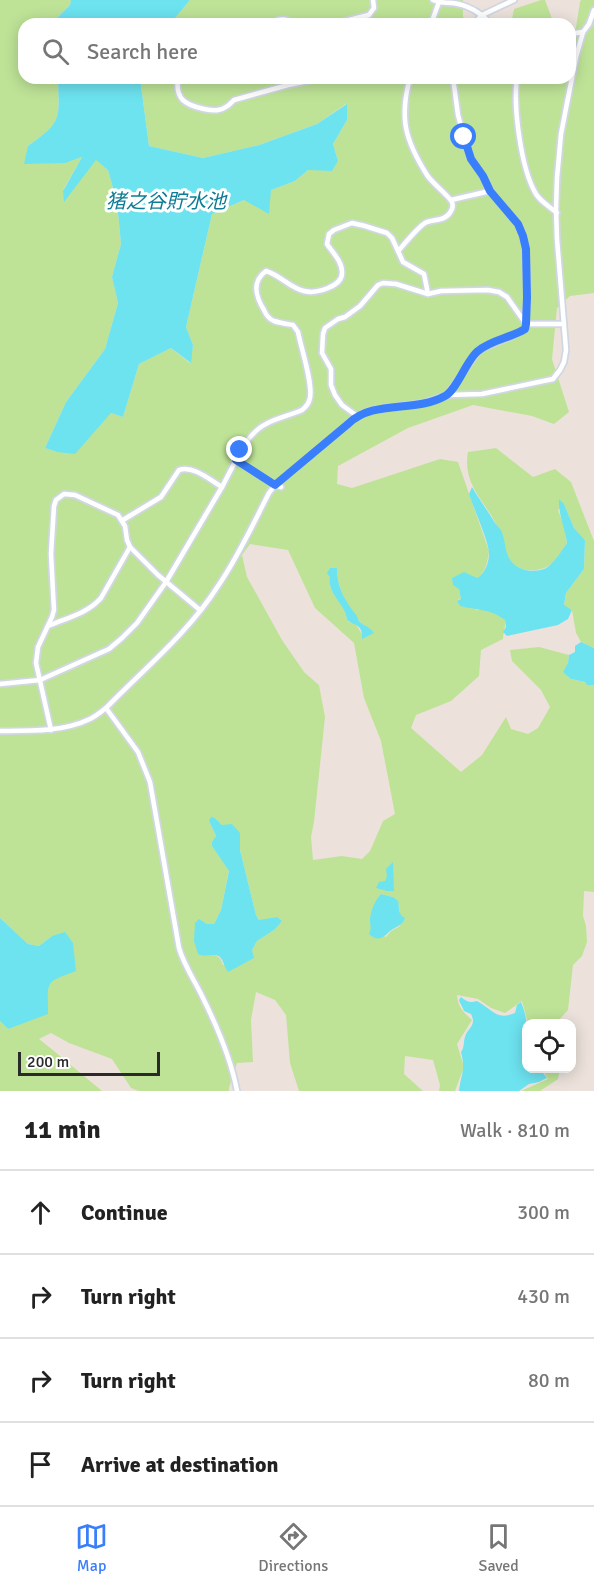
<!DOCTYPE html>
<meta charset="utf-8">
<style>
:root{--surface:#fff;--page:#f6f6f6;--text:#222;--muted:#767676;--line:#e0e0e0;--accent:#397efb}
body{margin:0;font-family:Signika,"Noto Sans JP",sans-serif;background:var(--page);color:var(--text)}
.controls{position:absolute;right:18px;bottom:18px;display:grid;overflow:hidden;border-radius:12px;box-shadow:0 3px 15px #0003}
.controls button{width:54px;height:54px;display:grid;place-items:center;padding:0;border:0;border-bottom:2px solid var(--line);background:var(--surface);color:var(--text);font:30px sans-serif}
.scale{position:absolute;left:18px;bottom:15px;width:142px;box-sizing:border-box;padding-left:6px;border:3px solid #2a2a2a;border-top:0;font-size:16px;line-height:21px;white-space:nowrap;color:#2a2a2a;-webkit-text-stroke:4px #fff;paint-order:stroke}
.stop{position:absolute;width:18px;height:18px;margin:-14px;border:4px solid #397efb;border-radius:50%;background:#fff}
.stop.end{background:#397efb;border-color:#fff;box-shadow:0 2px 6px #0008}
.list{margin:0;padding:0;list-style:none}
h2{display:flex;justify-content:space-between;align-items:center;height:78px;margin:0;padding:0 24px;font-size:26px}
h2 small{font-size:20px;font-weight:400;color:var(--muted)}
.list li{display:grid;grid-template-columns:39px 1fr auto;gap:18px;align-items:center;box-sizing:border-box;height:84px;padding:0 24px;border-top:2px solid var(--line)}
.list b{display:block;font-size:22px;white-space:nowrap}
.list em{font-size:20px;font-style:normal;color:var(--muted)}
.icon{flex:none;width:33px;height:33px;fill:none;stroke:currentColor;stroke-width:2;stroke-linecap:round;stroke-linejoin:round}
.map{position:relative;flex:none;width:594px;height:1091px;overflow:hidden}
.search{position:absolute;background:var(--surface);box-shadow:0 3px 15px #0003;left:18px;right:18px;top:18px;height:66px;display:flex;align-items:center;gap:15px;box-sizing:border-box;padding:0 21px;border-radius:18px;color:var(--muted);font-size:22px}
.sheet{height:414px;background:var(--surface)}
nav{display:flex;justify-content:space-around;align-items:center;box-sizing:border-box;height:84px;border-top:2px solid var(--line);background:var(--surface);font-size:16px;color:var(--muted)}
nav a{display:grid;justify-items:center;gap:3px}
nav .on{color:var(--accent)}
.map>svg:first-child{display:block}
.green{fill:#bee397;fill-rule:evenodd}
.water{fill:#6de3f0}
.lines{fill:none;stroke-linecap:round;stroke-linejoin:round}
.minor-casing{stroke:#d0d7e3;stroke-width:8}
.minor{stroke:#fff;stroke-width:4.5}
.route{stroke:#397efb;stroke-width:8}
.labels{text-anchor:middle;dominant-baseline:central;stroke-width:6;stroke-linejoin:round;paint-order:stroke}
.water-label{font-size:20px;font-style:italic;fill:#0c7c94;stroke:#fff}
</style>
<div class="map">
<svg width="594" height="1091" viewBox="0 0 594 1091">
<rect width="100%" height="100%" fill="#ece2db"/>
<!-- green -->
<g class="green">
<path d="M0 0H71L70 5 51 24H24V78H58C59 119 63 121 28 146 54 162 53 167 82 157L63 190 96 159 108 170 117 202 121 244 112 277 118 303 105 349 66 402 45 448 57 452 111 413 123 417 139 364 171 348 190 363 193 345 186 327 212 214 244 200 295 181 308 170 338 161 333 144 347 120 346 104 317 124 259 145 203 158 149 146 140 78H570V41L574 40 580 2 581 0H594V293L570 296 557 308 552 359 569 412 554 424 532 416 473 405 408 428 338 466 337 484 352 488 440 459 458 462 489 551C486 577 479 577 459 589L461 599 457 600 477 610 484 609 497 614 505 620C506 627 503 632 503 639L481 650 479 676 451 701 416 715 411 728 461 772 482 755 506 717 511 729 528 734 538 728 550 707 541 690 512 661 510 650 539 647 569 655 568 663 571 679 585 682 587 685H594V892L584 891 583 916 586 926 587 942 582 956 573 965 568 1010 556 1023H528L522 1001 505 1013 491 1008 478 999 457 995C458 1007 463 1012 472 1020L457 1044 464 1067 455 1091H439L440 1085 433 1060 405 1056 404 1074 423 1091H299L290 1063 286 1015 275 1000 256 992 251 1020 253 1062 237 1063 229 1088V1091H139L131 1088 112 1059 69 1043 51 1033 39 1039 54 1051 102 1091H0V1021L8 1029 53 980 52 936 39 946 28 944 0 918ZM250 544 288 550 315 608 354 643 364 698 381 741 395 814 383 821 370 851 362 859 342 856 313 860 311 837 314 822 325 717 319 685 304 672 282 640 247 577 242 555ZM337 568C337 588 346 606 359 621 363 626 370 627 374 633L362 634 355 623 349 622 347 620C345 597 318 593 337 568ZM215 818 222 825 240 833V850L256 915 260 921 277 917 274 930 257 941 252 950 223 965 220 958 213 954 199 920 207 924H214L221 910 229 870 212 846 216 836 209 821ZM381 894 393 897 399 905C399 912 401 918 400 926L391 931 386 937 372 930C370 915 372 906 381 894Z"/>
<path d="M190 0H463V17L469 24H170Z"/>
<path d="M541 0H545L554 24H511L514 9Z"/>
<path d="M496 448 533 477 555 469 571 482 594 541V648L581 642 576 633 572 610 564 606 566 593 584 569 585 540 574 528 564 504 558 510 564 526 567 543C562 550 557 560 550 565 539 573 520 572 511 562 504 553 505 541 501 531 499 525 499 529 496 524 494 521 493 518 491 515 478 495 463 479 468 452Z"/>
<path d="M542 1069H560L558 1079 540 1091H521L548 1079Z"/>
</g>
<!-- water -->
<g class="water">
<path d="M71 0H190L170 24H51L70 5Z"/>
<path d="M58 78H140L149 146 203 158 259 145 317 124 347 104V120L333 144 338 161 332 171 308 170 295 181 271 190 269 214 244 200 212 214 186 327 193 345 191 363 171 348 139 364 123 417 111 413 75 454 57 452 45 448 66 402 105 349 118 303 112 277 121 244 117 202 108 170 96 160 64 202 63 191 82 157 65 163 24 164 28 146C63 121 59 119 58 78Z"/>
<path d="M472 487C479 499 488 511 495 523 496 524 500 528 501 530 506 540 504 552 511 561 519 572 539 574 549 566 556 560 562 550 567 543 565 528 558 514 559 499L564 504 574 528 585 540 584 569 566 593 564 605 572 610 568 619 558 625 507 636 503 632 506 627 505 620C489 608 479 611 460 606L457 601 461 599 459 589 453 585 452 578 464 572 477 578C485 573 489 563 489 553 489 542 473 507 469 494Z"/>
<path d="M330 568H337C337 588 345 601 357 616 358 618 358 620 359 621 363 626 370 626 374 633L362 639C363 624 355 626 347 620 346 604 327 595 330 577L327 573Z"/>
<path d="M581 642 594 648V685H587L585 682 571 679 563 672 568 663 569 655 575 652V646Z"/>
<path d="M211 817 215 818 222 825 232 824 240 833V850L256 915 259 920 277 917 282 921 274 930 257 941 252 950 254 958 228 972C225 968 223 960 220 957 214 952 206 958 198 954L194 941 195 923 199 919 207 924H214L221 910 229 871 212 846V842L216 836 209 821Z"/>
<path d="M393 862 394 891H387L376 888 379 882 385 881 387 876 386 869Z"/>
<path d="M381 894 393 897 398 901C400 908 397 914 405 918 402 926 397 926 390 931 383 938 378 942 369 934 372 928 370 926 370 919 371 910 375 900 381 894Z"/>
<path d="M0 918 28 944 39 946 52 936 65 932 73 943 76 971C44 983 48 980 48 1014L8 1029 0 1021Z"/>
<path d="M461 997C467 1002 470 1003 477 1001 492 1009 496 1021 515 1013L517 1005 521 1002C527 1017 529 1028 522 1043L526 1054V1068L540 1069 547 1078 539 1082 529 1084 519 1091H459C461 1073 466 1071 461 1052 465 1046 463 1043 465 1037 468 1027 477 1026 471 1014L464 1011C463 1007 460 1004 459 1000Z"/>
</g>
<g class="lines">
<!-- minor casing -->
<g class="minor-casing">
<g id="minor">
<path d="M433 0C440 3 446 3 453 3 468 5 481 13 491 24"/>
<path d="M272 24C279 16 288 20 297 24"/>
<path d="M333 24 369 15 374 8 373 0"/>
<path d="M431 24 439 2"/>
<path d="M474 24 482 15 514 0"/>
<path d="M570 34 583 32"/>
<path d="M178 78C175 99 185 105 204 109 209 110 214 111 218 110 225 109 229 105 234 100L288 85 308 81 313 78"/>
<path d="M517 78C513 107 521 169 536 194 540 201 550 207 557 213"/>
<path d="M451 200 490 191"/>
<path d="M398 251C404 245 420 224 427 222 436 219 446 221 451 211 453 208 453 205 452 202 449 196 432 183 427 175 405 140 399 118 410 78"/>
<path d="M428 294 424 274 403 262 392 238 387 233 365 226 352 223 334 230 329 234 327 244C332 252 342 261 342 272 343 287 315 294 304 291 290 288 280 275 266 271 251 282 256 297 264 310 266 315 269 319 274 321 280 323 287 324 293 325L298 332C301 348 313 383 310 398 309 403 306 407 302 410 291 415 277 418 266 424 253 430 242 447 236 460L275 485 348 424 357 416 372 410 423 403 447 395 482 394 553 379 560 370 564 362 566 350 557 239 556 209 557 178 561 134 576 57 583 32 589 24 594 10"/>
<path d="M526 324H564"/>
<path d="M447 395 479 350 514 335 525 329 527 297 526 249 523 236 518 224 490 191 483 176 471 159 464 137 458 115 453 78"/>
<path d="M357 416 342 405 335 395 331 385V369L322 353 323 334 325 328 338 319 345 317 360 306 378 285 383 283 396 284 428 294 441 291 488 290 499 292 507 297 526 324"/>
<path d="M123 520 161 497 179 470C193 465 210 480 222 487"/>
<path d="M48 626C67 618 88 613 101 598L130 547"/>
<path d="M0 684 40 680 109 649 122 638 137 623 166 582 222 487 236 460"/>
<path d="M106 708 138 752 150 782 179 948C184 965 193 978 201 994 216 1024 231 1058 237 1091"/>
<path d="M51 730 36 663 38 647 52 617 54 610 51 554 54 506 56 500 64 494 75 495 118 515 125 526 127 540 130 547 158 575 200 610"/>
<path d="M0 731C30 731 63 732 90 719 96 716 101 712 106 708 144 669 189 632 218 586 238 557 253 524 269 493L275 485 281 487"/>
</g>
</g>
<!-- minor -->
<use href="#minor" class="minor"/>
</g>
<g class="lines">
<!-- route -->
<path class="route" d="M240 450 236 460 275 485 348 424C373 399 415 413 445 396 457 390 467 359 478 351 491 340 510 338 525 329L526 324 527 297 526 249 523 236 518 224 490 191 483 176 471 159 464 137"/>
</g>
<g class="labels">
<!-- water labels -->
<g class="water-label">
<text x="166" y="201">猪之谷貯水池</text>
</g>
</g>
</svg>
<div class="controls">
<button><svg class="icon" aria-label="locate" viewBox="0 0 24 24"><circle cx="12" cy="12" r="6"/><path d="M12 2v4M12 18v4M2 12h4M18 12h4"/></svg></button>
</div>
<div class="scale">200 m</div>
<div class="stop" style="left:464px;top:137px"></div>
<div class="stop end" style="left:240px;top:450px"></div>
<div class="search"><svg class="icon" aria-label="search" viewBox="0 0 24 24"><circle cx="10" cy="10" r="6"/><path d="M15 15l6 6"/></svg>Search here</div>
</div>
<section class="sheet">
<h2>11 min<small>Walk · 810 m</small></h2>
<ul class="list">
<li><svg class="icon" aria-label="ahead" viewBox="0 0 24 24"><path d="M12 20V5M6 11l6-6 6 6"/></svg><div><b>Continue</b></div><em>300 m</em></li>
<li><svg class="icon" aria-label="right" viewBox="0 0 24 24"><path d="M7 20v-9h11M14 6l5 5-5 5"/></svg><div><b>Turn right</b></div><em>430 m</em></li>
<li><svg class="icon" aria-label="right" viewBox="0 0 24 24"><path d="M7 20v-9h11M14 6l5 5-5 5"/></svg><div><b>Turn right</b></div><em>80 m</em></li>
<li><svg class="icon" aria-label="arrive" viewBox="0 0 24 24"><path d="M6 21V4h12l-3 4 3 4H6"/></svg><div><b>Arrive at destination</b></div></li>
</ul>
</section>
<nav>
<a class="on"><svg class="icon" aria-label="map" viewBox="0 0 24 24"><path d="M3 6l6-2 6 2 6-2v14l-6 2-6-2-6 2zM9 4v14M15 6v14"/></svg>Map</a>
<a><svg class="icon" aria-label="directions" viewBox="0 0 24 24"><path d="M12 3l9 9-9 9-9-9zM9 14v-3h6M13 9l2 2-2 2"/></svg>Directions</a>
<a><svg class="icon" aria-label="saved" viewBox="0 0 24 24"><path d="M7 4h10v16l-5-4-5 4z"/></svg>Saved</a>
</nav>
